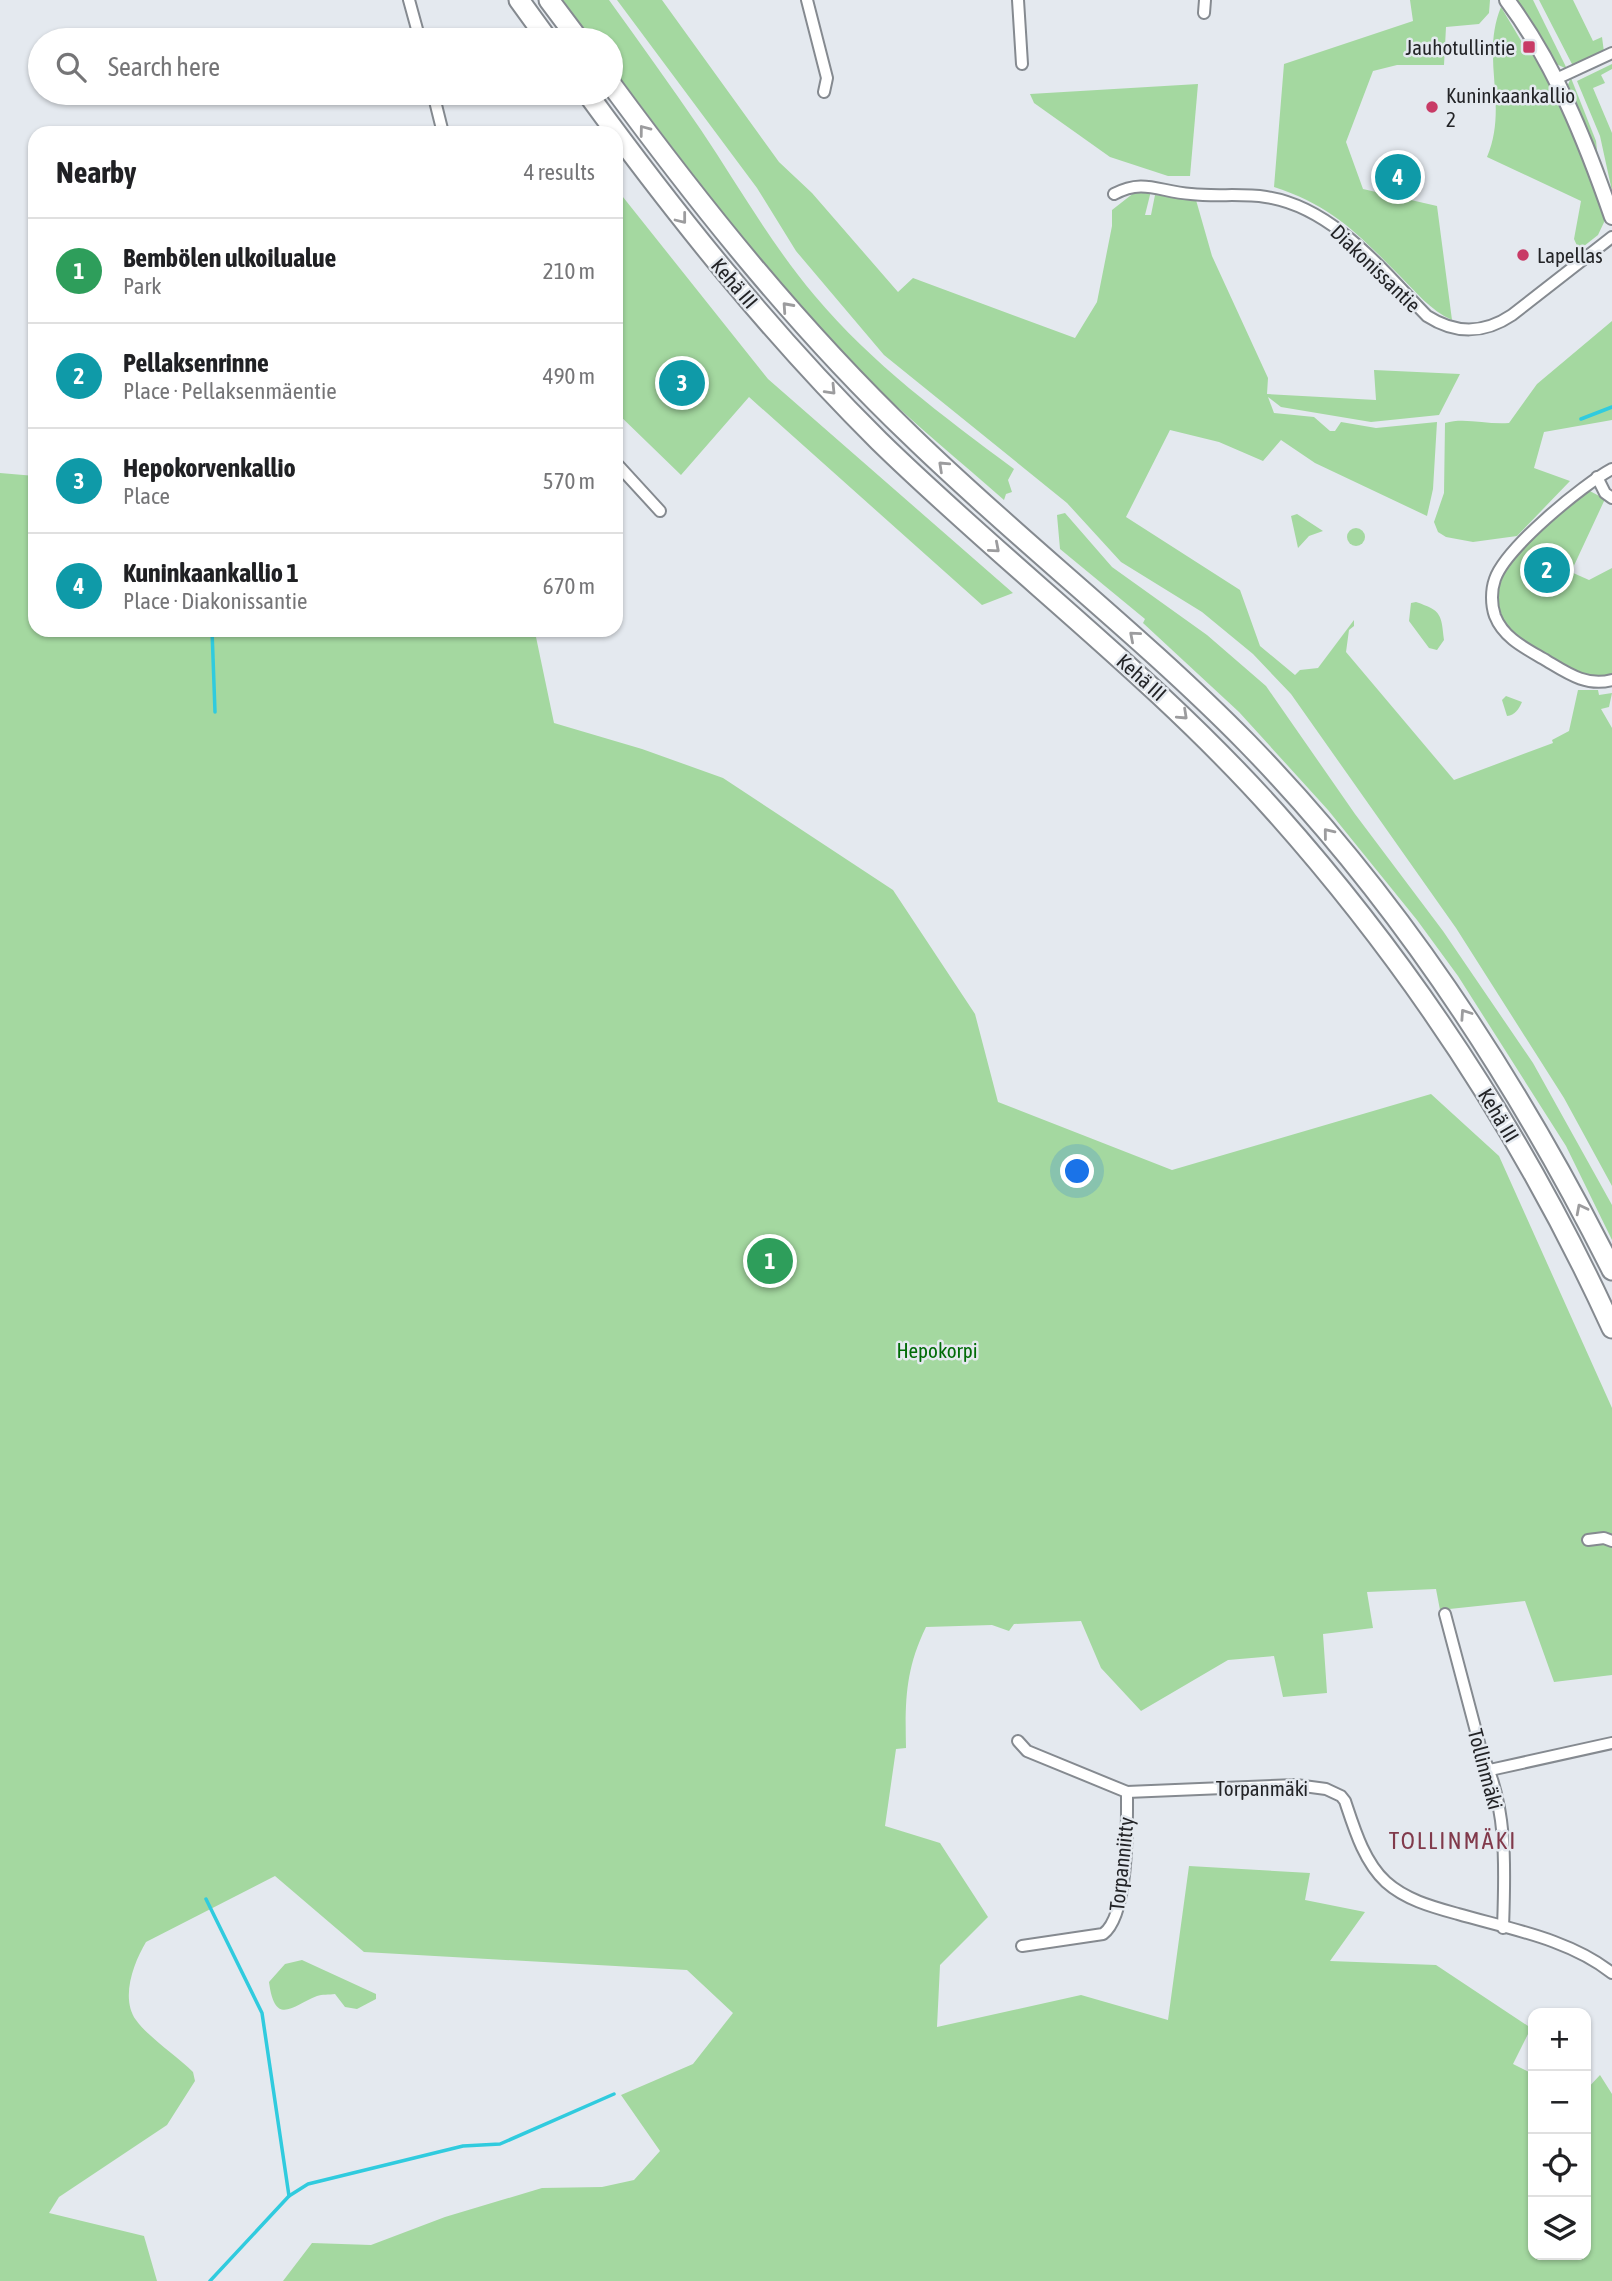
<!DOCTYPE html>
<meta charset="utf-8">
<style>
:root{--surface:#fff;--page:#f6f6f6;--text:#202124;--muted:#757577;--line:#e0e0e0;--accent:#c83b66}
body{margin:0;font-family:"Asap Condensed",sans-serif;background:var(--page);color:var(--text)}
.controls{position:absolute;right:21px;bottom:21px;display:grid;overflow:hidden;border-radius:14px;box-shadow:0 2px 5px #0004}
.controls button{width:63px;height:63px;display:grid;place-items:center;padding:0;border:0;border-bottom:2px solid var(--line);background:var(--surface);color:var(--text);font:35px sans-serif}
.you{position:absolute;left:1078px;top:1172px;width:24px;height:24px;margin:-18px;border:5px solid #fff;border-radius:50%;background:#1a73e8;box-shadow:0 0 0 10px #1a73e833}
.badge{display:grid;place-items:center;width:46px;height:46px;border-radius:50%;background:var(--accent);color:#fff;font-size:23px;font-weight:700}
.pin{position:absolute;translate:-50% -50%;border:4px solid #fff;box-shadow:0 2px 7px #0006}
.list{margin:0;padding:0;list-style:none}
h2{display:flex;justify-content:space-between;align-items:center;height:91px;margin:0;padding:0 28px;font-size:30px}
h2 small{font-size:23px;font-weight:400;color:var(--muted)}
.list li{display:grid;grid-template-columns:46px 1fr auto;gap:21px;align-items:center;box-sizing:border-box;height:105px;padding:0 28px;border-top:2px solid var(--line)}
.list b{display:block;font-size:26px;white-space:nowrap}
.list p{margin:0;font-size:23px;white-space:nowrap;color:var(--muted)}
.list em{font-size:23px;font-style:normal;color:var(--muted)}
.icon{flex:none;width:38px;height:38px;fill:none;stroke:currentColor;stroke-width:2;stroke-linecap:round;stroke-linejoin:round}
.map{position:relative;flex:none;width:1612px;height:2281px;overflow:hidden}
.search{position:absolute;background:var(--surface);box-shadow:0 2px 5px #0004;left:28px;top:28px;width:595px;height:77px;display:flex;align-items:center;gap:18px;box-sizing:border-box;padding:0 24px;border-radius:38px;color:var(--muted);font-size:26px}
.panel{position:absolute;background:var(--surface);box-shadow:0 2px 5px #0004;left:28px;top:126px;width:595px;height:511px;border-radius:21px}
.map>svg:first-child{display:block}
.green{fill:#a4d8a0}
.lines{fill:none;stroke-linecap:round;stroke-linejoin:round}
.stream{stroke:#30cbde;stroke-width:3.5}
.street-casing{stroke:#858a90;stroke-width:14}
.secondary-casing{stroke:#858a90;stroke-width:18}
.highway-casing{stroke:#858a90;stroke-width:23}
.street{stroke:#fff;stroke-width:10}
.secondary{stroke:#fff;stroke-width:14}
.highway{stroke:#fff;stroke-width:19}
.oneway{stroke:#9c9c9e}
.poi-dot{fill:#c83b66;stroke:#e4e9ef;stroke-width:2.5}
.labels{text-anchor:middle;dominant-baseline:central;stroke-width:5;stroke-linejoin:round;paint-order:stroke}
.poi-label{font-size:21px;fill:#232427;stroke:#e4e9ef;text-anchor:start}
.street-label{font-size:21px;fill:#232427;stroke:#e4e9ef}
.park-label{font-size:21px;fill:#006b07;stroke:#e4e9ef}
.quarter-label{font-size:24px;letter-spacing:2px;fill:#813a4b;stroke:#e4e9ef}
</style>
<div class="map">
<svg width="1612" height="2281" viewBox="0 0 1612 2281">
<rect width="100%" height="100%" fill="#e4e9ef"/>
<!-- green -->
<g class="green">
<path d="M563 0H609C640 43 671 86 701 130 738 185 771 244 815 296 872 364 943 416 1014 469L1008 480 1012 492 1006 494 1004 500C960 461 914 424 872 383 776 287 693 175 611 66V40H592Z"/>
<path d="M617 0H662L779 162 812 193 898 292 913 278 1075 338 1097 302 1112 226V210L1135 192 1151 191 1145 215H1151L1155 195 1196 200 1212 256 1268 378 1267 394 1376 400 1374 370 1460 374 1439 415 1371 422 1281 407 1268 397 1274 413 1314 417 1330 431H1335L1341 422 1376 428 1437 422 1433 489 1427 516 1315 463 1281 440 1263 461 1219 442 1170 430 1126 517 1240 590 1260 646 1295 675 1300 670 1318 668 1354 620V626L1349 630 1346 652 1454 780 1553 743 1552 740 1569 731 1578 690H1598L1599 695 1612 693 1609 707 1601 709 1612 728V1186L1564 1098 1456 928 1291 694 1253 654 1202 612 1121 562 1067 503 884 355 796 251 757 188Z"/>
<path d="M1410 0H1490L1489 13 1479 24 1446 27 1444 65H1397L1373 71 1346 142 1363 189 1437 206 1452 320C1430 310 1416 292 1399 275 1357 233 1332 206 1274 187L1284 64 1413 21Z"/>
<path d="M1514 0H1533L1567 69 1554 63Z"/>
<path d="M1539 0H1573L1593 41 1602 37 1604 52 1573 66Z"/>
<path d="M1501 7 1526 49 1537 51 1556 87 1606 218 1598 235 1579 250 1574 239 1581 201 1487 157C1509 105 1480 58 1501 7Z"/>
<path d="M1612 64V69L1601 75 1605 83 1593 88 1612 133V191L1600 136 1577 81Z"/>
<path d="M1571 78 1596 141 1599 168 1566 89Z"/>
<path d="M1198 84 1190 176H1168L1110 157 1034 103 1030 94Z"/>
<path d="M619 192 768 379 1013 593 982 605 749 397 681 475 616 412V195Z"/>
<path d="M1612 321V420L1544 432 1534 468 1570 481 1517 536 1473 542 1446 537 1438 532 1434 522 1444 493 1445 423C1465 417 1487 425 1509 423L1537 384Z"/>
<path d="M0 473 35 476V630H541L536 637 554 723 642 749 723 778 893 890 975 1014 998 1102 1172 1170 1431 1094 1499 1156 1612 1408V1675L1554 1682 1525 1601 1440 1610 1436 1589 1367 1592 1373 1628 1323 1634 1327 1693 1283 1697 1274 1656 1228 1660 1141 1711 1101 1668 1081 1621 1014 1624 1009 1631 992 1625 926 1627C905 1670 905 1702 906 1748L896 1749 885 1826 940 1843 988 1917 940 1965 937 2027 1081 1995 1168 2020 1189 1866 1310 1873 1305 1900 1365 1912 1330 1961 1436 1965 1531 2028 1513 2064 1533 2074V2255H1586V2090L1600 2075 1612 2094V2281H283L312 2243 371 2245 445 2217 542 2188 602 2187 634 2180 660 2151 621 2095 693 2064 733 2013 687 1970 364 1952 275 1876 146 1942C134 1962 120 1998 136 2020 148 2037 177 2056 193 2072L195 2081 167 2125 59 2197 49 2213 144 2236 157 2281H0Z"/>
<path d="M1586 489 1605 499 1571 572 1589 580 1612 568V675C1585 682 1566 665 1543 652 1532 646 1517 639 1508 628 1467 579 1553 519 1586 489Z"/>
<path d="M1065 513 1112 567 1207 635 1266 686 1355 814 1443 931 1533 1063 1612 1205V1240L1566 1146 1458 976 1417 920 1328 810 1239 712 1143 623 1145 619 1060 549 1057 515Z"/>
<path d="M1297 514 1323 531 1309 536 1298 548 1291 516Z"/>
<circle cx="1356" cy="537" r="9"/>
<path d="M1416 602C1442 611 1441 614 1444 640L1437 650 1429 648 1409 621 1411 603Z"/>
<path d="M1506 696 1522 702C1519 709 1515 715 1507 716L1502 700Z"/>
<path d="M302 1960 376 1994V1999L357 2009 345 2007 335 1994C329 1995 322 1994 317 1996 293 2005 275 2028 269 1982L285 1964Z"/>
</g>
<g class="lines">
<!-- stream -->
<g class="stream">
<path d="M1581 419 1612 407"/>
<path d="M212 630 215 712"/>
<path d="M206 1899 262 2013 289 2196"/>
<path d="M210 2281 289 2196 308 2184 463 2146 500 2144 614 2094"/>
</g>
<!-- street casing -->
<g class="street-casing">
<g id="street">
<path d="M409 0 420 40"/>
<path d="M807 0 827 78 824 92"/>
<path d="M1018 0 1022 64"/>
<path d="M1204 13 1205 0"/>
<path d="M1556 79 1612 53"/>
<path d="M433 93 443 133"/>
<path d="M1114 194C1144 178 1159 192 1191 194 1216 197 1241 193 1266 197 1333 207 1382 270 1427 316 1455 334 1484 334 1512 315L1612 237"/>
<path d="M616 463 660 511"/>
<path d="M1612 469C1582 485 1506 548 1495 579 1491 590 1491 605 1495 616 1504 639 1527 649 1547 661 1567 673 1587 687 1612 680"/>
<path d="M1597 477 1605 493 1612 498"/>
<path d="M1588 1540 1604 1538 1612 1541"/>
<path d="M1445 1614 1482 1754C1508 1808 1505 1869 1503 1928"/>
<path d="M1018 1741 1027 1751 1127 1792 1296 1785 1326 1789 1341 1796 1345 1801C1354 1828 1364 1862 1386 1882 1406 1900 1433 1907 1458 1914 1510 1929 1569 1939 1612 1973"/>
<path d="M1490 1770 1612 1743"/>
<path d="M1022 1946 1103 1934C1129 1915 1127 1824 1127 1792"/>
</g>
</g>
<!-- secondary casing -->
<g class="secondary-casing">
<path id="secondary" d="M1507 0C1555 64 1586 142 1612 217"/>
</g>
<!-- highway casing -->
<g class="highway-casing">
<g id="highway">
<path d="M519 0 548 40"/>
<path d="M549 0 579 40"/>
<path d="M611 84C703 209 799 329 911 436 1020 542 1141 635 1247 743 1397 897 1516 1079 1612 1270"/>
<path d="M587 93C676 215 771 334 879 441 1009 568 1155 677 1276 813 1413 967 1526 1140 1612 1328"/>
</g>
</g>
<!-- street -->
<use href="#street" class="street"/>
<!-- secondary -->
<use href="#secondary" class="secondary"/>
<!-- highway -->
<use href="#highway" class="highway"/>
</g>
<!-- one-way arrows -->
<defs><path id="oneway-chevron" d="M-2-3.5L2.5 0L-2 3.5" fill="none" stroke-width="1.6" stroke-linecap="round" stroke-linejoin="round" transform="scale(1.75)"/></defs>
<g class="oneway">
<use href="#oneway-chevron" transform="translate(644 130) rotate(-127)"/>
<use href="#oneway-chevron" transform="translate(682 219) rotate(52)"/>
<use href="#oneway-chevron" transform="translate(787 307) rotate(-132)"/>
<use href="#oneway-chevron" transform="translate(831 390) rotate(46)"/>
<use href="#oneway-chevron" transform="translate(943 466) rotate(-137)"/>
<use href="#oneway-chevron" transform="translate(995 548) rotate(41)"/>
<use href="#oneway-chevron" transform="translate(1134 636) rotate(-139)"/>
<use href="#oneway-chevron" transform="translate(1183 715) rotate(43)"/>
<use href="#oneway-chevron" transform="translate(1328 833) rotate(-129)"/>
<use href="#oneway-chevron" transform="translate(1465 1014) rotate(-124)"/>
<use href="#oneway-chevron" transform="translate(1581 1209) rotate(-117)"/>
</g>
<!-- markers -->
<g class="poi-dot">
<rect x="1522" y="40" width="14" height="14" rx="3.5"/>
<circle cx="1432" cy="107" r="7"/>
<circle cx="1523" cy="255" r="7"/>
</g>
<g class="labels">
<!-- poi labels -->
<g class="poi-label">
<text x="1515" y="47" text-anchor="end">Jauhotullintie</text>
<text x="1446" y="95">Kuninkaankallio<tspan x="1446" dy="24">2</tspan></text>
<text x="1537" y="255">Lapellas</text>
</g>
<!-- street labels -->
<g class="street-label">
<text transform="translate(1376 268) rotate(44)">Diakonissantie</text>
<text transform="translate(735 283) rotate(49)">Kehä III</text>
<text transform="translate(1142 677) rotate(42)">Kehä III</text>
<text transform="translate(1499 1115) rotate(59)">Kehä III</text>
<text transform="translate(1486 1769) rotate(75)">Tollinmäki</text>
<text x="1262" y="1788">Torpanmäki</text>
<text transform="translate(1121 1864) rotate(-84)">Torpanniitty</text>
</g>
<!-- park labels -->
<g class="park-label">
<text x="937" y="1350">Hepokorpi</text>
</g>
<!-- quarter labels -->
<g class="quarter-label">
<text x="1453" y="1840">TOLLINMÄKI</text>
</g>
</g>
</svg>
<div class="controls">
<button>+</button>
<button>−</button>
<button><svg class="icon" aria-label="locate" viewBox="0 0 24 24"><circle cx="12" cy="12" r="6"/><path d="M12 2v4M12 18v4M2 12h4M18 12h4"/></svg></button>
<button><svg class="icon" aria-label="layers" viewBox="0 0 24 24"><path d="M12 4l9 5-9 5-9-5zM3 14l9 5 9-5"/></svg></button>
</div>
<div class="you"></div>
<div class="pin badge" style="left:770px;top:1261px;background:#2e9e5b">1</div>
<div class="pin badge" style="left:1547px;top:570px;background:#0f9aa8">2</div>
<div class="pin badge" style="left:682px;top:383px;background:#0f9aa8">3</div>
<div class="pin badge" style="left:1398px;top:177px;background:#0f9aa8">4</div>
<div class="search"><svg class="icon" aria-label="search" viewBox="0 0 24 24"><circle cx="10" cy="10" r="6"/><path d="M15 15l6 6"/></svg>Search here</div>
<section class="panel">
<h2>Nearby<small>4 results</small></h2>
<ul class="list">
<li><span class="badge" style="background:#2e9e5b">1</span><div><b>Bembölen ulkoilualue</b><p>Park</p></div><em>210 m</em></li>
<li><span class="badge" style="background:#0f9aa8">2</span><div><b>Pellaksenrinne</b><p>Place · Pellaksenmäentie</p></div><em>490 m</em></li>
<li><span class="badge" style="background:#0f9aa8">3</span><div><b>Hepokorvenkallio</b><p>Place</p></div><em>570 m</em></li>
<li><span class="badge" style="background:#0f9aa8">4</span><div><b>Kuninkaankallio 1</b><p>Place · Diakonissantie</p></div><em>670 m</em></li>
</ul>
</section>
</div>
